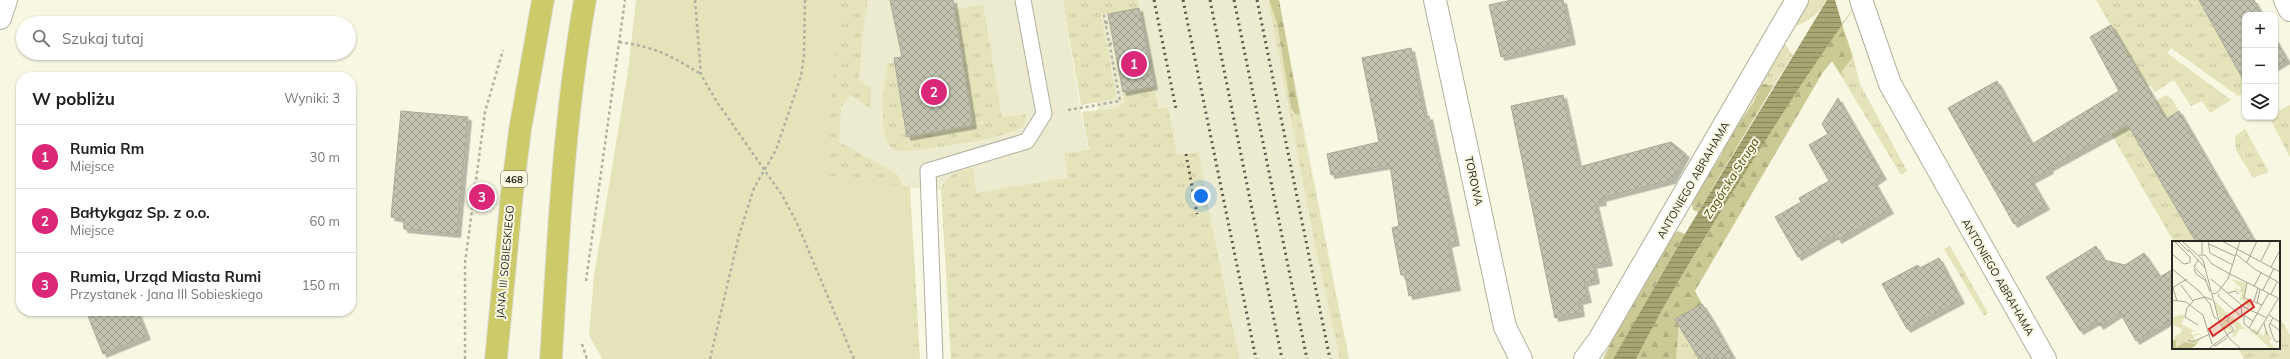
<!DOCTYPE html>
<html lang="pl">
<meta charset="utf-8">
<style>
:root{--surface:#fff;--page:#f2f2f2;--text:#222;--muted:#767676;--line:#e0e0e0;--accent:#db2777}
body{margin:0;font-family:Mulish,sans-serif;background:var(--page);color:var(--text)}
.controls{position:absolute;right:12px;top:12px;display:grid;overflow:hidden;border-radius:8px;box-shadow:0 1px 3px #0004}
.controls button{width:36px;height:36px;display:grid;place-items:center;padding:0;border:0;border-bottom:1px solid var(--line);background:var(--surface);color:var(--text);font:20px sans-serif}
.you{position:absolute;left:1201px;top:196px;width:14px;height:14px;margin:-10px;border:3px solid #fff;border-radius:50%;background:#1a73e8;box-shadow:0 0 0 6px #1a73e833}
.badge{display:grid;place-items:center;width:26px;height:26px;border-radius:50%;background:var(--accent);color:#fff;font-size:13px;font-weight:700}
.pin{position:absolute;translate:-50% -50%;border:2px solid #fff;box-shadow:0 1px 4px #0006}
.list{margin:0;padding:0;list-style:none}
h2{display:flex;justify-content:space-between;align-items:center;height:52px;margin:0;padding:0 16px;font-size:17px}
h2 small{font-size:13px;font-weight:400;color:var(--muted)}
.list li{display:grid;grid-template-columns:26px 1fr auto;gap:12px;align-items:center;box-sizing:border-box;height:64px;padding:0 16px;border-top:1px solid var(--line)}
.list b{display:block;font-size:15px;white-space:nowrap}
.list p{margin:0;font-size:13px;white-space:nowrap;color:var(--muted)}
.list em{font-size:13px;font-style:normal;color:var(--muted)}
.icon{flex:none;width:22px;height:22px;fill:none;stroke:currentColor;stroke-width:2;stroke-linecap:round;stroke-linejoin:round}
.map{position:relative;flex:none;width:2290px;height:359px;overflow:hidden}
.search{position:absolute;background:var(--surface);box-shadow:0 1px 3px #0004;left:16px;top:16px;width:340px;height:44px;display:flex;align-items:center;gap:10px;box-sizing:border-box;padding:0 14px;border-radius:22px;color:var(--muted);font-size:15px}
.panel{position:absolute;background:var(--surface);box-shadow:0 1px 3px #0004;left:16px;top:72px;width:340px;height:244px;border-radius:16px}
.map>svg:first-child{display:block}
.built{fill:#ecebcf}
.grass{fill:url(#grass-tufts)}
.forest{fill:url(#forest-firs)}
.green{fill:#e4e3b9}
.water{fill:url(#water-rules)}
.pier{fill:#f7f7e2}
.building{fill:url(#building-cross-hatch);stroke:#a9a996;filter:url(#shadow)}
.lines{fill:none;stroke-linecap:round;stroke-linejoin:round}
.service-casing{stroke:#b0b09d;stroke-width:17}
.minor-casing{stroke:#b0b09d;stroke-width:24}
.primary-casing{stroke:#e1e1e0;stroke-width:24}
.path{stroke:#b1b1a0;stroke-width:2.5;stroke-dasharray:3 3;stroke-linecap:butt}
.service{stroke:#fff;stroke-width:15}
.minor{stroke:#fff;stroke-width:22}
.primary{stroke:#cdca69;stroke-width:22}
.rail{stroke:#58584d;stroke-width:3;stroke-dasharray:2 4;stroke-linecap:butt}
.labels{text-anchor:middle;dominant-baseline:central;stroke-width:4;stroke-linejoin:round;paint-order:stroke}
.shield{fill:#f7f7e2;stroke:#68685c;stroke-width:1}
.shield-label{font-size:10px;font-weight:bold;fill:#2a2a22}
.street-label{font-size:11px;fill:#2a2a22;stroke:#f7f7e2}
.water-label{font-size:12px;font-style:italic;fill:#504d0e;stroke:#f7f7e2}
.inset-road{fill:none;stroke:#a5a595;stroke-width:1}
.view{fill:#d62828;fill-opacity:0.15;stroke:#d62828;stroke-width:2}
.inset-edge{fill:none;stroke:#2a2a22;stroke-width:2}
</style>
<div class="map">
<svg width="2290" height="359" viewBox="0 0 2290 359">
<defs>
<pattern id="grass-tufts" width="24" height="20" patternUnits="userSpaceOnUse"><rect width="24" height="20" fill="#e4e3b9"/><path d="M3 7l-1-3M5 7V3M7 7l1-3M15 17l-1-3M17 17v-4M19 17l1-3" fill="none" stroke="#c4c39f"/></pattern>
<pattern id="forest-firs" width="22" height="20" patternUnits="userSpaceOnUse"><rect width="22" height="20" fill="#cbca95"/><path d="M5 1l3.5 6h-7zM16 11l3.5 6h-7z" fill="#aeae80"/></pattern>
<pattern id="water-rules" width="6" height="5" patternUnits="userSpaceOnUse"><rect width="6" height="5" fill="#a7a672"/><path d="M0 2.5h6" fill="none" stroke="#88875d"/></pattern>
<pattern id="building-cross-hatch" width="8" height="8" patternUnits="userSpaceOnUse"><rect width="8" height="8" fill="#c3c3b0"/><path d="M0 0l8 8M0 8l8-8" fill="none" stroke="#9f9f8f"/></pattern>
<filter id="shadow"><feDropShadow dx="3.5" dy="3.5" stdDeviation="0" flood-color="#0004"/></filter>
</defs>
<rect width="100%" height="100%" fill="#f7f7e2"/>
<!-- built -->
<g class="built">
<path d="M840 0H1063L1080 108 1093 175 976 193 903 187 825 175Z"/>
<path d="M1073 0H1279L1349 359H1193L1102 126Z"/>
</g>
<!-- grass -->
<g class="grass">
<path d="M808 0H868L863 28 859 80 871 89 870 108 850 95 841 108 839 142 897 174 903 187H910L920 359H858L773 161Z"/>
<path d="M1063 0H1137L1139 8 1101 15 1116 94V97L1113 99 1081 105Z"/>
<path d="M1809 0H1827C1816 18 1807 20 1790 30Z"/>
<path d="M2096 0H2199L2245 83V92L2238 96 2171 48 2167 53 2231 100 2210 113 2202 101 2191 106 2174 80 2155 92 2150 85 2127 99 2153 103 2166 95 2172 99 2179 111 2135 137 2196 242H2174L2095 106 2141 77Z"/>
<path d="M983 4 1002 118 1026 114 1024 126C1007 139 928 149 904 151 900 151 895 151 892 148 877 135 884 81 888 63H895L909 146 911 145 909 136 983 123V121L973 123 954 10Z"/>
<path d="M1269 4 1274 10 1277 23 1291 108 1295 114 1300 115 1349 359H1340L1315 244Z"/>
<path d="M1784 43 1793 55 1774 85 1770 84 1757 92 1754 102 1742 117 1740 115Z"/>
<path d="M1853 57 1860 84 1907 171 1901 175 1840 74Z"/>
<path d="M1154 86 1158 109 1168 108 1177 156 1199 152 1207 202 1239 359H951L941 190C947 174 956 171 973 168L976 193 1068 178 1064 153 1089 150 1082 112 1117 108 1125 102 1123 92Z"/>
<path d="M2290 105V157L2269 117H2275V113Z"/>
<path d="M2245 129 2269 172 2253 178 2236 150 2235 136Z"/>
<path d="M1950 246 1988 313 1984 316 1944 249Z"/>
<path d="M2279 316 2290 335V359H2244L2238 348H2279Z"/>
<path d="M1679 325 1699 359H1676Z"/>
</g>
<!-- forest -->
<g class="forest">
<path d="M1269 0H1279L1300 115 1295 114 1291 108 1277 23Z"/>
<path d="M1842 24 1853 57 1840 74 1832 61 1823 72 1695 291 1702 304 1679 325 1676 359H1636C1664 303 1697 250 1730 197 1766 138 1802 80 1842 24Z"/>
<path d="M1761 84 1774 85 1698 212 1693 210 1692 204 1697 192 1720 157 1732 132 1754 102Z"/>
<path d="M1678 231 1685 234 1613 359H1603L1620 325 1627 316 1634 299 1671 235Z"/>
</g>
<!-- green -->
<path class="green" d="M636 0H840L825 175 910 187 913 359H602L589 335 594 276 628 71Z"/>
<!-- water -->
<path class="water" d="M1827 0H1860C1814 62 1774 127 1733 192 1699 247 1665 301 1636 359H1613L1685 234Z"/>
<!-- pier -->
<path class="pier" d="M1835 0H1860L1842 24Z"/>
<!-- building -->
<g class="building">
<path d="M890 0H953L973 125 907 137 894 58 902 57Z"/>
<path d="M1512 0H1563L1572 41 1501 57 1489 5Z"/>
<path d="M2199 0H2254L2262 15H2245V83Z"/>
<path d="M1139 8 1154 86 1123 92 1108 14Z"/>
<path d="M2111 25 2166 119 2179 111 2255 242H2196L2128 125 2049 168 2050 170 2031 180 2046 206 2014 224 1948 108 1997 81 2032 144 2119 91 2090 37Z"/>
<path d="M2275 39 2287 60 2275 67Z"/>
<path d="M1411 48 1425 117 1429 116 1456 242 1448 244 1457 287 1409 296 1405 275H1401L1392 228 1399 226 1390 165 1331 175 1327 154 1379 142 1362 58Z"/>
<path d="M1563 95 1579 167 1671 142 1686 154 1672 180 1602 198 1603 202 1595 203 1609 262 1593 265 1596 280 1584 283 1588 299 1579 301 1581 313 1555 318 1511 106Z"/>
<path d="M1838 98 1883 176 1874 182 1890 210 1838 240 1836 235 1798 257 1775 217 1801 202 1799 198 1829 181 1809 145 1828 134 1822 124Z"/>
<path d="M401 111 468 117 457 234 404 229 403 219 391 217Z"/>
<path d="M2096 246 2104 260 2125 265 2144 253 2160 277 2173 269V319L2136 341 2120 313 2100 326 2097 321 2080 331 2046 277Z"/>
<path d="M1939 258 1961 300 1907 329 1882 284 1918 265 1920 268Z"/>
<path d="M1702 304 1711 318 1734 359H1699L1675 319Z"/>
<path d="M86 311H137L147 336 103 354Z"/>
</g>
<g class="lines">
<!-- service casing -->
<g class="service-casing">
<path id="service" d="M935 359 928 171 1027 141 1044 114 1023 0"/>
</g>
<!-- minor casing -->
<g class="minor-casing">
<g id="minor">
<path d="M1435 0 1505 327 1521 359"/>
<path d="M1861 0 1890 84 2045 359"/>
<path d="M2285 0 2290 10"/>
<path d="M0 18 6 0"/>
<path d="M1585 359 1599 340 1797 0"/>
</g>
</g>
<!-- primary casing -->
<g class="primary-casing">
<g id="primary">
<path d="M496 359 512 193 520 130 543 0"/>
<path d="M551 359C558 239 564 118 585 0"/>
</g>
</g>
<!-- path -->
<g class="path">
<path d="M695 0 701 75 717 102 782 195 797 223 854 359"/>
<path d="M1105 23 1110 22"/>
<path d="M619 42C656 47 669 55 701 74"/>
<path d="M1109 44 1114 43"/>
<path d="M1068 110 1120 101 1104 15"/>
<path d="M586 281 625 0"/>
<path d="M582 344 587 359"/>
<path d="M465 359V263L485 112 503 50"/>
<path d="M710 359 739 235 754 188 776 150 801 76 804 55 805 0"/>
</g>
<!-- service -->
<use href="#service" class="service"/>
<!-- minor -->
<use href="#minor" class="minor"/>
<!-- primary -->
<use href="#primary" class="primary"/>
<!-- rail -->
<g class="rail">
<path d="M1154 0 1176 109"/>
<path d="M1183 0 1256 359"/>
<path d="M1210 0 1282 359"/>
<path d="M1234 0 1307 359"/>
<path d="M1257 0 1330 359"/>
<path d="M1186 154 1197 214"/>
</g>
</g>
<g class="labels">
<!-- shield labels -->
<rect class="shield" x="501" y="171" width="26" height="16" rx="3"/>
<g class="shield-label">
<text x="514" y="179">468</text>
</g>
<!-- street labels -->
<g class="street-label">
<text transform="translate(1693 180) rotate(-60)">ANTONIEGO ABRAHAMA</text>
<text transform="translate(1474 181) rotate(78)">TOROWA</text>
<text transform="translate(505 262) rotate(-85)">JANA III SOBIESKIEGO</text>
<text transform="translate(1998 277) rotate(60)">ANTONIEGO ABRAHAMA</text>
</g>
<!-- water labels -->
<g class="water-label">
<text transform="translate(1731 178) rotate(-58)">Zagórska Struga</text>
</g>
</g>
<!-- overview -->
<g transform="translate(2172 241)">
<rect width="108" height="108" fill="#f7f7e2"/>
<path d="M59 38 74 42 72 58 79 60 77 64 82 66 76 64 71 60 69 57V59L67 61 69 55 66 53 62 56 66 53 69 55 70 52 63 48 65 44 64 47 68 49 69 47ZM41 58 58 75 60 76 96 108 73 88H68L62 97V95L58 97 62 93H58L64 88 62 84 56 80 58 77 55 74 52 75 53 79 56 78 54 76 57 77 55 80 61 89 55 92 57 88 53 89 51 86ZM10 73 13 76 9 83 23 90 19 91 20 94 27 92 28 93 22 95 23 100 28 98 22 103 4 107 2 96 9 92 10 88 1 84 0 77ZM83 88 91 95 94 89 100 97 97 101 104 108H99L78 89Z" fill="#e4e3b9"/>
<path d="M29 97 22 106 13 108H2L0 107V98L4 100V107L13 101 22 103Z" fill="#cbca95"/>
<path class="inset-road" d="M2 0 18 16V22M10 0 31 19 47 80 57 97 69 108M30 0V13M36 0 38 12 61 24M50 0 108 31M3 1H7L17 11M37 3 63 15M16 8 33 27M0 13 12 23 17 22M64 13 84 29 108 42M27 14H33L40 23 58 33M89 20 99 0M75 21 85 0M99 26 108 9M0 28 27 50 38 63 42 76 45 78M22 28 24 33 34 40M24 28 33 37 38 51M24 28 22 26 27 18M58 33 108 58M39 38 72 66 95 77M75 42 72 57 90 64M9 44 21 60M82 45 89 32M0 47 15 38M1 47 5 60M91 49 102 27M56 52 63 50 67 53M40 53 45 52 56 38 68 0M47 53 46 55 70 76M99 53 105 41M0 59 14 61 31 74 40 103M82 60 86 47M85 62 88 48M69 64 70 76M97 74 108 81M101 77 97 84 101 96 104 101 108 100M81 80 72 74V83L77 87 81 80 90 64 97 52M92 82 95 94M98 82 108 90M26 84 13 76 15 67 22 59 33 56 40 59M77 87 85 93 106 58M16 99 20 101 38 93M42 103 43 105 55 97M36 108 62 89 55 79 57 77 54 74 52 76"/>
<path class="view" d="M78 59 82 66 41 95 37 88Z"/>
<rect width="108" height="108" class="inset-edge"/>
</g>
</svg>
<div class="controls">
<button>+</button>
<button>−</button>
<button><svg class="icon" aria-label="layers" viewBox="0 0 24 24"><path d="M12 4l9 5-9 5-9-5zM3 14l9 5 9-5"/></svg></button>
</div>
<div class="you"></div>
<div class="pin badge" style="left:1134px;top:64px">1</div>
<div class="pin badge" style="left:934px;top:92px">2</div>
<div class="pin badge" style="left:482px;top:197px">3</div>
<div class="search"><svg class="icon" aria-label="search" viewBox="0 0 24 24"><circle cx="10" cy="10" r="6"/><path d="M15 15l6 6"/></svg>Szukaj tutaj</div>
<section class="panel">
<h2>W pobliżu<small>Wyniki: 3</small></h2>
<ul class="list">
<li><span class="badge">1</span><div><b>Rumia Rm</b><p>Miejsce</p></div><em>30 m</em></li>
<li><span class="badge">2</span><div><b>Bałtykgaz Sp. z o.o.</b><p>Miejsce</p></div><em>60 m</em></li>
<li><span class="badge">3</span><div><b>Rumia, Urząd Miasta Rumi</b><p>Przystanek · Jana III Sobieskiego</p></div><em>150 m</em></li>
</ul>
</section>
</div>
